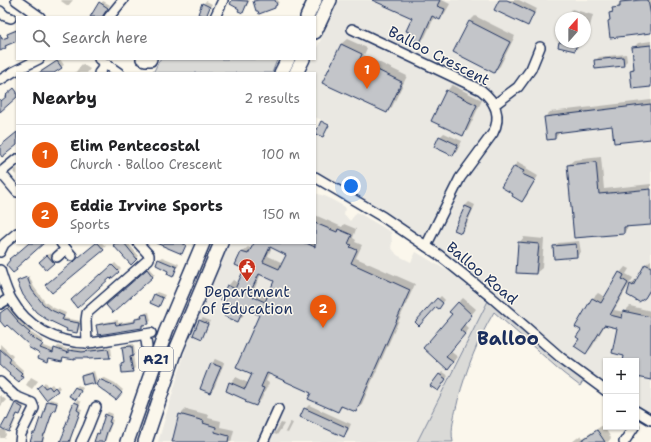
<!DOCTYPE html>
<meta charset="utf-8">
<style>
:root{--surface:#fff;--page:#f6f6f6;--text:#202124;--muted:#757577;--line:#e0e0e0;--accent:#ea580c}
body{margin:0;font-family:"Shantell Sans",sans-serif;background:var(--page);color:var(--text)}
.controls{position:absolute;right:12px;bottom:12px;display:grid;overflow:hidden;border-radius:0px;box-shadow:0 1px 3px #0004}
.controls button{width:36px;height:36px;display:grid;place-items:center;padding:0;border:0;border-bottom:1px solid var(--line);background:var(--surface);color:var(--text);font:20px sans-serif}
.compass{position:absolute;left:555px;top:12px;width:36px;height:36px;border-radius:50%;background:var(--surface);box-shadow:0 1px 3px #0004;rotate:21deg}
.you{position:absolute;left:351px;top:186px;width:14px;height:14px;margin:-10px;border:3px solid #fff;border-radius:50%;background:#1a73e8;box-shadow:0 0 0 6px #1a73e833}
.badge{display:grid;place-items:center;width:26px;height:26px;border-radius:50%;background:var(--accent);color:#fff;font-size:13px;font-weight:700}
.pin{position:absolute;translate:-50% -33px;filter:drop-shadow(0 1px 2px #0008)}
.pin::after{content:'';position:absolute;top:21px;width:14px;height:12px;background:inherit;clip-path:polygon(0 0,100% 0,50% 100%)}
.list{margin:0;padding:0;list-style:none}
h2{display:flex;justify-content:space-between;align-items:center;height:52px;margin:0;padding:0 16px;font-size:17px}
h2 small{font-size:13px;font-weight:400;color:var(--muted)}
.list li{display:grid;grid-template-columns:26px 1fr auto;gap:12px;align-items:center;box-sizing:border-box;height:60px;padding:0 16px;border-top:1px solid var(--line)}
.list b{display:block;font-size:15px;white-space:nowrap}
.list p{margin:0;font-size:13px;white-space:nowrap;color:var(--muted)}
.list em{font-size:13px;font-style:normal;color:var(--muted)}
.icon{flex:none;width:22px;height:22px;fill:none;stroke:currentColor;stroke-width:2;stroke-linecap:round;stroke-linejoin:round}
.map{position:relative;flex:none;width:651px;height:442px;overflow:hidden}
.search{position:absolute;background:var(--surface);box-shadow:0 1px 3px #0004;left:16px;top:16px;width:300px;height:44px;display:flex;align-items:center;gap:10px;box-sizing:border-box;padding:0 14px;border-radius:0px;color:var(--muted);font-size:15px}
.panel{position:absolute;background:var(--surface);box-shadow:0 1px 3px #0004;left:16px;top:72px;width:300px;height:172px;border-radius:0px}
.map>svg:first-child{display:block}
.built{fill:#eae8e2;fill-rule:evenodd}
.green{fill:#dadad7;stroke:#7a849a}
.shadow{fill:#0003;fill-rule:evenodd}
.building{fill:#c3c5c9;stroke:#1b2f5e;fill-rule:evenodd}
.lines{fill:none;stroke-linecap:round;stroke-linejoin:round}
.minor-casing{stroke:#1b2f5e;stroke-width:12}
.highway-casing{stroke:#1b2f5e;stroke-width:16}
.minor{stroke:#fbf7ec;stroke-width:9}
.highway{stroke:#fbf7ec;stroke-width:13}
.labels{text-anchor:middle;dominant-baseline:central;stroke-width:3;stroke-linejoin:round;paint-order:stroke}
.shield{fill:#fbf7ec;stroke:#5e6b89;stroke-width:1}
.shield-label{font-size:14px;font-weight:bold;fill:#1b2f5e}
.street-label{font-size:15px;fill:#1b2f5e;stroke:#fbf7ec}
.poi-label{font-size:15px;fill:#1b2f5e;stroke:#fbf7ec}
.district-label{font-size:19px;font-weight:bold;fill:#1b2f5e;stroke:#fbf7ec}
</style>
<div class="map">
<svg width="651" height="442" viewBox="0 0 651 442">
<rect width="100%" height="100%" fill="#fbf7ec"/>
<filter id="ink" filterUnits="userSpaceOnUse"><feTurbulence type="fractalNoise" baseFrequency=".025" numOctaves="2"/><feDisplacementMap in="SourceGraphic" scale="8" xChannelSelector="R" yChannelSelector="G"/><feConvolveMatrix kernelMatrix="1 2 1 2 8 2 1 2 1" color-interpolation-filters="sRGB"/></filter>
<g filter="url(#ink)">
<!-- built -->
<g class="built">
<path d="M339 0H651V416L636 406V361H606V387L588 376 535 328 437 247 315 174V134L323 138 330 124 315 117V73H305L312 59H315V52ZM561 18H585V42H561Z"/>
<path d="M315 193 327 197 345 207 344 214 350 221 357 212 391 232 392 243 391 247 397 255 411 262 416 252 448 271 488 301 417 442H158L199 305 229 243H315Z"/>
</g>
<!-- green -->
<g class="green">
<path d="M160 59H276L277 60 272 73H153Z"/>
<path d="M488 301H492L583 381 580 386 563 373 494 312C477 341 467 368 458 400 455 414 450 428 453 442H417Z"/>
</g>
<!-- shadow -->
<g class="shadow">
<path d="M62 0H73L68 6 61 1Z"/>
<path d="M233 0H250L243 12 240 8 231 4Z"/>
<path d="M256 0H278L279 2 275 7 259 10 254 2Z"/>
<path d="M374 0H442L450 4 445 13 440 19 435 16 425 37 420 42 413 18Z"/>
<path d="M500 0H519L537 9 531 20 527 24Z"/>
<path d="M623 0H651V32L609 21 611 19 610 13Z"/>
<path d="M103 1 110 5 100 17H91Z"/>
<path d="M206 1 212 4 205 16 203 4Z"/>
<path d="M572 9 593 15 589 30 585 34V18H566L567 15Z"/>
<path d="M475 16 515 36 500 66 494 72 454 51 470 21Z"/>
<path d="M17 29V39L7 44 8 45 5 48 0 50V40L8 36V34L10 32Z"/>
<path d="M561 38V42H581L580 45 575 50 559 46Z"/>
<path d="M347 39 367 48 364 55 407 76 392 107 387 112 341 44Z"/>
<path d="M651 41V86L631 70 635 66 633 48 638 43Z"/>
<path d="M626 54 627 61 623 65 595 61 599 57Z"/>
<path d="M60 59 64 65 52 73H37Z"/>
<path d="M82 64 90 69 87 73H75Z"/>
<path d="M452 85 482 100 468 130 463 135 447 91Z"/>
<path d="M651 100V138L612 125 560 132 555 138 545 117 550 112Z"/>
<path d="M444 133 462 141 457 151 453 155 440 137Z"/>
<path d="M601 157 604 189 651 184V224L629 226 624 233 568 165 574 160Z"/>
<path d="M518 162 527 167 526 169 538 176 526 197 522 201 514 166Z"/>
<path d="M17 168V176L13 172Z"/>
<path d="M469 202 475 205 465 228 461 232 465 206Z"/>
<path d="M315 215 342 227 344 224 356 229 353 238 356 240 355 242 362 245 356 258 415 284 361 406 356 411 343 406 338 411 313 392 270 373 266 381 269 383 261 400 256 405 247 399 230 383 236 377 248 383 253 373 260 315 246 308 243 316 237 321 231 303 228 286 233 280 239 283 245 269 237 265 242 252 248 247 252 249 254 243H315ZM272 247 287 254 283 263 268 256ZM261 274 275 281 268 296 254 290Z"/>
<path d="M524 237 544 239 542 268 536 273 519 243Z"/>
<path d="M579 241 581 252 577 256 554 247 558 243Z"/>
<path d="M97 243H102L106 246 52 292Z"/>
<path d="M113 243H128L139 256 131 263Z"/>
<path d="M162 243H187L181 253Z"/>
<path d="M50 253 56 260 46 268 41 262Z"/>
<path d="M162 257 179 264 175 273 173 275 159 259Z"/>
<path d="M651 260V291L645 297 630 285 636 279 637 280 646 264Z"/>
<path d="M115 263 121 269 111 278 110 277 72 300 103 272 104 273Z"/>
<path d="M625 267 629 269 626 274 633 278 614 310 624 312 630 306 651 311V379L636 375V361H624L625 355 619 327 605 325 592 347 586 353 580 338 582 330 576 326 593 298 598 293 605 297 620 273Z"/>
<path d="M150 268 155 274 113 311 110 302Z"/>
<path d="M29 276 34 287 45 302 54 308 66 313 64 318 81 321 79 330 76 332 68 328 19 282Z"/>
<path d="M157 292 165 295 159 306 154 294Z"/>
<path d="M441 296 445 300 441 305 438 299Z"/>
<path d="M463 298 476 309 464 324 469 329 450 351 458 357 447 368 425 348 453 314 458 303Z"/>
<path d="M10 306 19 318 18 319 32 330 30 332 44 341 42 345 55 350 58 346 70 350 72 348 85 350 111 347 112 355 109 357 64 356 61 360 50 358 48 361 0 319V313Z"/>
<path d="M149 312 151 321 142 327 98 326 100 323 118 320V323L136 320 138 317 142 316 145 313Z"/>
<path d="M203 318 210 321 204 335 202 338 194 335 200 320Z"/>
<path d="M0 344 13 356 11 359 23 370 22 372 24 373 21 378 11 372 0 362Z"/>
<path d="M134 344 135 353 133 355 135 368 132 371 122 363 125 360 123 348 125 345Z"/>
<path d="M215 359 224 363 214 388 210 392 201 388 211 363Z"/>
<path d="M94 371 97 381 95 384 82 377 84 374Z"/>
<path d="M442 372 448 376 440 387 432 386Z"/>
<path d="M31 377 38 381 32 389 26 385Z"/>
<path d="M103 377 115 383 123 390 119 396 100 380Z"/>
<path d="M45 382 48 387 52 384 55 388 58 385 60 388 46 398 41 386Z"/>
<path d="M78 385 83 388 76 399 75 388Z"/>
<path d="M0 395 6 400 0 407Z"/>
<path d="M50 399 58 401 57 406 54 409 43 442H31L34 433 37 430 41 419 43 416 48 402Z"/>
<path d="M77 400 81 402 79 408 82 409 71 438V442H61L75 403Z"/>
<path d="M18 401 25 405 22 411 20 414 18 413 12 429 9 431 7 420Z"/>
<path d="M309 405 351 424 348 431 343 435 305 409Z"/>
<path d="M186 409 209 415 208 418 221 421 220 427 234 430 231 442H173L180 415Z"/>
<path d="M108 412 113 414 111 419 113 420 105 442H95L98 434 100 431 105 415Z"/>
<path d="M290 422 293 423 288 433 285 432Z"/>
<path d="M281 423 284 424 277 435 274 434Z"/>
<path d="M603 425 611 438 608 442H572L581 435 583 438Z"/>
<path d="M5 429 6 435 4 438H0V430Z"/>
</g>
<!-- building -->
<g class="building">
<path d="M232 0 248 1 243 13 238 11 239 9 230 4Z"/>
<path d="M259 0H275L277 5 275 6V8L259 14 258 11H256L253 1Z"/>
<path d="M372 0H440L437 6 445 9 440 20 432 16 420 43 409 38 411 33 406 31 412 18Z"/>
<path d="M499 0H507L534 13 528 26 494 10Z"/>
<path d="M641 0H648L651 16V33L610 38 608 21 610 20 609 13 613 12 612 8 620 7V2Z"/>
<path d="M99 2 108 8 102 17H90Z"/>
<path d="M202 3 210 7 206 17 198 14Z"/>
<path d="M469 21 510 42 494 73 453 52Z"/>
<path d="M17 30V41L5 46 6 48 0 51V34L2 39 8 37 7 34Z"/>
<path d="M559 42H577L575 51 558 47Z"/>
<path d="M341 44 362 54 359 61 402 82 387 113 322 83Z"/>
<path d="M651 45V87L632 89 630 70 634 69 632 47Z"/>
<path d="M623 57 624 66 595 69 594 60Z"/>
<path d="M57 61 62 68 54 73H39Z"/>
<path d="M14 88 17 92V97L0 112V99L1 101 7 96 6 95Z"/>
<path d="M446 90 477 105 463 136 431 121Z"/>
<path d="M651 104V139L614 143 612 126 555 133V139L547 140 544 117Z"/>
<path d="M321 121 329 125 323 137 315 134Z"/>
<path d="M17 132V145L2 157 0 154V146Z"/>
<path d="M439 136 458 145 453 156 434 147Z"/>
<path d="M596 162 599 194 651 189V225L624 227V234L574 238 567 165Z"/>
<path d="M514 166 524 171 522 174 535 180 522 202 512 196 513 194 501 187Z"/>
<path d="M465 206 472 209 461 233 454 230Z"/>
<path d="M315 223 337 232 338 229 352 235 348 244 352 245 350 247 357 250 351 263 410 290 356 412 341 406 338 412 308 399 311 393 267 373 261 387 264 388 256 406 245 402 246 400 226 391 229 382 245 389 252 374 236 367 259 315 244 308 238 322 224 316 230 303 220 299 227 285 235 289 244 269 235 265 241 252 248 254 254 243H306L315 247ZM270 247 286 255 279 269 263 262ZM259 274 274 281 265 302 249 295Z"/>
<path d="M518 242 539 244 536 274 516 273Z"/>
<path d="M29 243H44L16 268 17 270 13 273 6 265 10 260 9 259 14 255V256Z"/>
<path d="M96 243H98L104 250 52 293 45 285Z"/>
<path d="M116 243H124L137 259 131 265 113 245Z"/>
<path d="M156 243H181L186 245 182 254Z"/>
<path d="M576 244 577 257 554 259 553 246Z"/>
<path d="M47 255 54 263 46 270 39 262Z"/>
<path d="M158 259 177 267 173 277 167 274 168 271 156 265Z"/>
<path d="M645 264 651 267V288L645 298 639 302 627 295 630 284 633 286Z"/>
<path d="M112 265 119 272 111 279 110 278 77 308 71 300 100 274 101 275Z"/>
<path d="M147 269 153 277 113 313 106 305Z"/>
<path d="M619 272 624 275 622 279 628 283 610 315 622 318 623 311 651 317V380L636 377V361H623L624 356 612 353 617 328 604 325 586 354 574 346 579 339 576 337 581 330 575 327 592 298 601 303Z"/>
<path d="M27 277 32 290 43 304 51 310 64 316 62 320 79 323 77 333 66 331 67 329 46 319 36 312 23 295 17 281Z"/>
<path d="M154 294 163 298 159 307 150 303Z"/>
<path d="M437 298 443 303 439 309 436 307 419 326 415 322Z"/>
<path d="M458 302 472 315 460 330 465 334 446 357 453 362 447 370 423 348 452 314 449 312Z"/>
<path d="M7 308 18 321 17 322 30 333 28 335 43 344 40 348 53 353 54 348 68 353V350L82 352 108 349 110 358 88 359V358H74V359L63 357 62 361 49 358 48 362 38 358 40 354 28 347 29 345 7 325 5 327 0 321V313Z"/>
<path d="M147 314 149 324 142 325V328L98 335 96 325 115 322 116 325 135 322V319L142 318 141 315Z"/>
<path d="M199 320 208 324 202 339 193 335Z"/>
<path d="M132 346 133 356 130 357 133 372 122 373 121 363 124 362 122 347Z"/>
<path d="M0 349 11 359 9 362 22 373 20 375 23 376 19 382 9 374 10 373 0 364Z"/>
<path d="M210 363 221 367 210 393 200 389Z"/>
<path d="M92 373 95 385 91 383 83 385 81 376Z"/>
<path d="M439 374 446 379 438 391 430 386Z"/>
<path d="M99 379 113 385 122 393 116 400 96 385Z"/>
<path d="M42 384 45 388 49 386 52 390 55 387 58 391 46 400 37 388Z"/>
<path d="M75 387 81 391 76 400 69 396Z"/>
<path d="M47 401 57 403 55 410H53L45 434H44L42 442H30L33 433H35L40 418 42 419Z"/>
<path d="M74 402 79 404 77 410 80 412 76 423 69 442H60L65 430 64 429 69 416H68Z"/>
<path d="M15 403 23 408 20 415 17 414 9 432 1 428 6 419 7 420Z"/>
<path d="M304 408 348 428 344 437 300 417Z"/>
<path d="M105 414 111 417 109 422 111 423 107 432 104 442H94L97 433 99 434Z"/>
<path d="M179 414 204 421 203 423 216 427 215 432 229 436 228 442H172Z"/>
<path d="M597 430 605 442H579Z"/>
</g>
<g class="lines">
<!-- minor casing -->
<g class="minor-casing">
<g id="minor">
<path d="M16 0 40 17"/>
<path d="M0 11 5 16 11 18"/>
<path d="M109 17 123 0"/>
<path d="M215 17 223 0"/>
<path d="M352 29 481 90C495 101 502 116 493 133L460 178 426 246"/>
<path d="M99 59 119 73"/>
<path d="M141 59 145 61H151L152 59"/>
<path d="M99 73 106 64"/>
<path d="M0 80 13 72 39 59"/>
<path d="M494 105 518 87 531 69 540 47"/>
<path d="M0 173 17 159"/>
<path d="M1 173 17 192"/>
<path d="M315 177 383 217 439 255 490 296 560 357 606 391"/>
<path d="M61 243 72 256"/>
<path d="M0 252 4 244 17 233"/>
<path d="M57 257 66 249"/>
<path d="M0 270C3 279 6 290 11 299 26 326 56 343 87 343 94 343 102 341 109 340 123 338 137 336 151 333"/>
<path d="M0 304 10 298"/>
<path d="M145 334 147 347"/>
<path d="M87 343 86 320 87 313 149 259V255L138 243"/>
<path d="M0 382 15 396 32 403 34 408 21 434 20 442"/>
<path d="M636 411 651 420"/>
<path d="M81 442 88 427 96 407"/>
<path d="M263 442 278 409"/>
<path d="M624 442 634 427"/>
</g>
</g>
<!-- highway casing -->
<g class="highway-casing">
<g id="highway">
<path d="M307 17 315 0"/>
<path d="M315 32 330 0"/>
<path d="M281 73 288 59"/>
<path d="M296 73 303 59"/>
<path d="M127 442 166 331 203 243"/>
<path d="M145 442 176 350 221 243"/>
</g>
</g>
<!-- minor -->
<use href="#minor" class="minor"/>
<!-- highway -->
<use href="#highway" class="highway"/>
</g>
</g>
<!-- icons -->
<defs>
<g id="civic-pin" transform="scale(0.9)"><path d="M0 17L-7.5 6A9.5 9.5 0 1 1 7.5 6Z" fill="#c8321e" stroke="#fbf7ec"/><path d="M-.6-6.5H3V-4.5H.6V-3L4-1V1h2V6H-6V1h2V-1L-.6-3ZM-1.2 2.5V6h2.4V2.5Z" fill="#fff"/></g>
</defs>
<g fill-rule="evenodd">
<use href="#civic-pin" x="247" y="267"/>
</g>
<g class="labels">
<!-- shield labels -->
<rect class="shield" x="139" y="347" width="34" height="24" rx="3"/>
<g class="shield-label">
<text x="156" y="359">A21</text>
</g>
<!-- street labels -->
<g class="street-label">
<text transform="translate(439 56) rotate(27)">Balloo Crescent</text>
<text transform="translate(482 273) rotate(40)">Balloo Road</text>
</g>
<!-- poi labels -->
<g class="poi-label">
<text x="247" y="292">Department<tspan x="247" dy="17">of Education</tspan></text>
</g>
<!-- district labels -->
<g class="district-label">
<text x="508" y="338">Balloo</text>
</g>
</g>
</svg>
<div class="controls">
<button>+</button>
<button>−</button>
</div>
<svg class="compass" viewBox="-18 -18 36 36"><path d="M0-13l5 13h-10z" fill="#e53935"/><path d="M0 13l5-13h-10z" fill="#757577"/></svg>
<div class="you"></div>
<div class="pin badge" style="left:367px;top:89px">1</div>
<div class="pin badge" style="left:323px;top:328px">2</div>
<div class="search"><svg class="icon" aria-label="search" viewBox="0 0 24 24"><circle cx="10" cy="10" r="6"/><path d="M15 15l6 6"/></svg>Search here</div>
<section class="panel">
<h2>Nearby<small>2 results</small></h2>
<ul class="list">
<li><span class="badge">1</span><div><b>Elim Pentecostal</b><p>Church · Balloo Crescent</p></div><em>100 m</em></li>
<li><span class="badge">2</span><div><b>Eddie Irvine Sports</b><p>Sports</p></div><em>150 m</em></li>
</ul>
</section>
</div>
